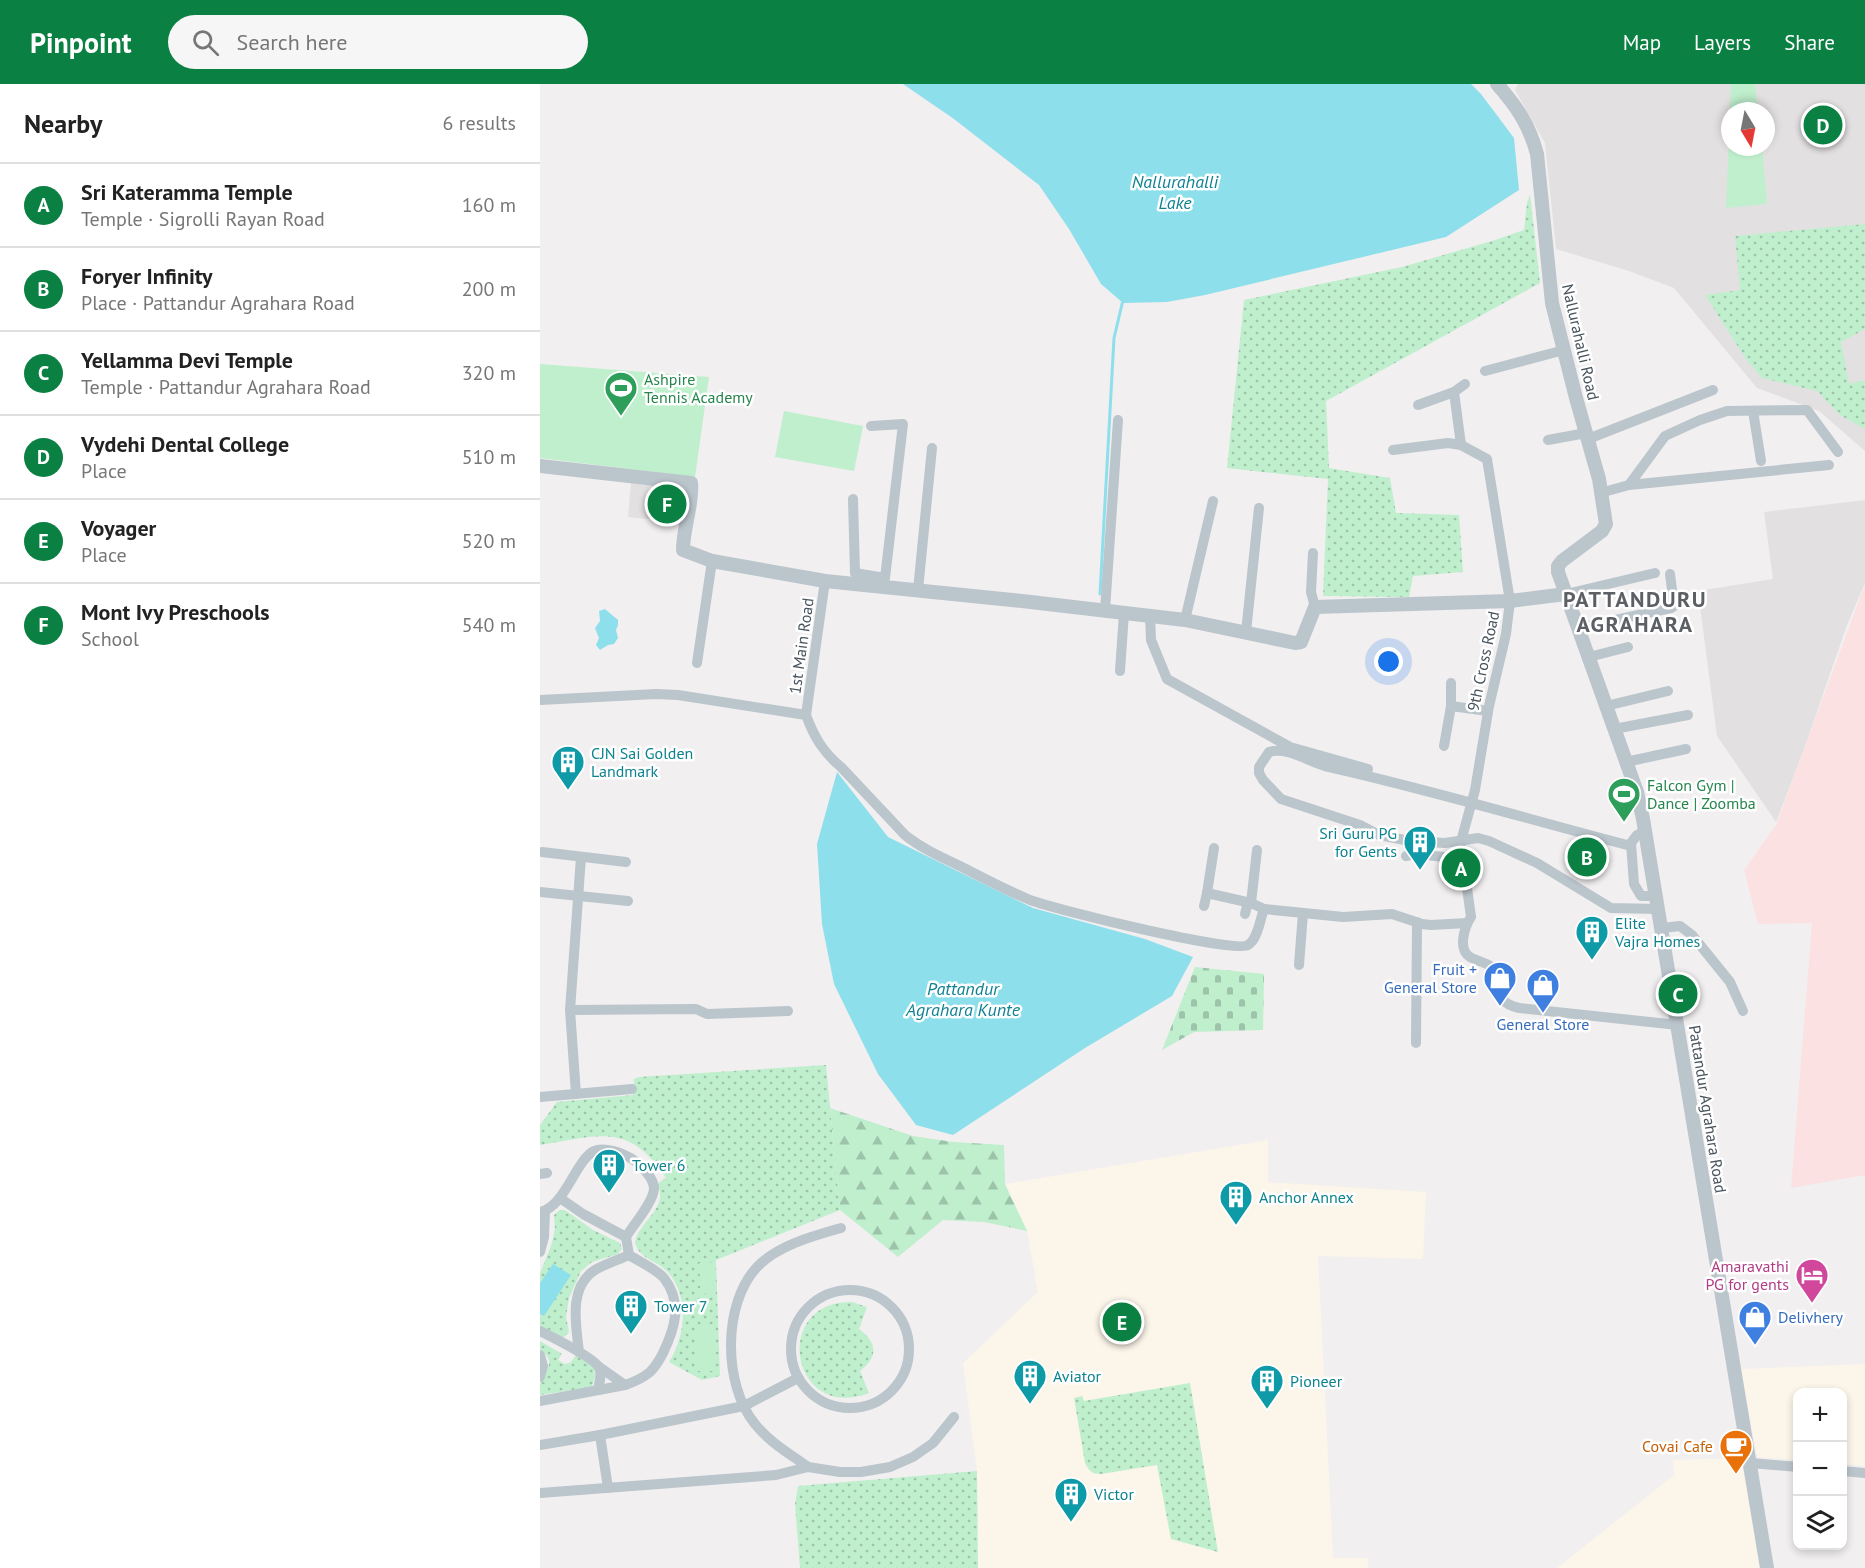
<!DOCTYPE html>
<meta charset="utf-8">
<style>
:root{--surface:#fff;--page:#f6f6f6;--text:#222;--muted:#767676;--line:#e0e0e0;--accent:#0b8043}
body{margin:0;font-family:"PT Sans",sans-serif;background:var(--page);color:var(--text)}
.controls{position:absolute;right:18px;bottom:18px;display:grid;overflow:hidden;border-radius:12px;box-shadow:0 3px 9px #0003}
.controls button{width:54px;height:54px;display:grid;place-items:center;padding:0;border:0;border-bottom:2px solid var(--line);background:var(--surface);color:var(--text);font:30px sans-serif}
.compass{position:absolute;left:1181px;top:18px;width:54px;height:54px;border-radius:50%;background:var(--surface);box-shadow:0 3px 9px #0003;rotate:170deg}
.you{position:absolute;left:849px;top:578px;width:21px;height:21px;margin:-15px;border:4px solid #fff;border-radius:50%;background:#1a73e8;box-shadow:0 0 0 9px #1a73e833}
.badge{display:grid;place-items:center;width:39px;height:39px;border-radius:50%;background:var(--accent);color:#fff;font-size:20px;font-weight:700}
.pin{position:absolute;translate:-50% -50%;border:3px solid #fff;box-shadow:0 2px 6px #0006}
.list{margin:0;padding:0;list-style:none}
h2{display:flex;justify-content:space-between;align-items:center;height:78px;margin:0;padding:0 24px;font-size:26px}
h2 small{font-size:20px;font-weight:400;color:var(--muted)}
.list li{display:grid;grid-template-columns:39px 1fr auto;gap:18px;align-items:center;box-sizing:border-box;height:84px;padding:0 24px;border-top:2px solid var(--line)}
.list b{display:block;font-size:22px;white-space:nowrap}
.list p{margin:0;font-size:20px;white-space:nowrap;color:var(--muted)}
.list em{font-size:20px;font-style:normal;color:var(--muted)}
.icon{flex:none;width:33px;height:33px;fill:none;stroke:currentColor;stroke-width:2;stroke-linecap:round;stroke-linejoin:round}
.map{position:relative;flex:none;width:1325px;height:1484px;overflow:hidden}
header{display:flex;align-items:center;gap:36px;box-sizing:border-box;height:84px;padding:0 30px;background:var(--accent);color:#fff}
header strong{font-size:28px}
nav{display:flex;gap:33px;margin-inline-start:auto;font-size:21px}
.search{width:420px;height:54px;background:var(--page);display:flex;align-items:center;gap:15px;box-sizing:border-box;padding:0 21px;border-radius:33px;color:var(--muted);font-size:22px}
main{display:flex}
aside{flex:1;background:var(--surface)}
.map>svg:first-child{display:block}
.commercial{fill:#fcf5e9}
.education{fill:#e3e0e2;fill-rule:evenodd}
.medical{fill:#fbe1e1}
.grass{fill:url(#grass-dots)}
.forest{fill:url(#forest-firs)}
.cemetery{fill:url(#cemetery-stones)}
.garden{fill:#bfefcd}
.water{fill:#8ddfeb}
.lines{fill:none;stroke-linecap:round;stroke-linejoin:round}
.stream{stroke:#8ddfeb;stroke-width:3}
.minor{stroke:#bbc5cc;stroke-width:10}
.tertiary{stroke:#bbc5cc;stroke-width:14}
.labels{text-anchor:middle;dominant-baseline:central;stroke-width:5;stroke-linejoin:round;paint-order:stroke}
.street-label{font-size:16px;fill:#48545d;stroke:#fff}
.leisure-label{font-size:16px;fill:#27864d;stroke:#fff;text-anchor:start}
.culture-label{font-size:16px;fill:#0d838f;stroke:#fff;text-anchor:start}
.shop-label{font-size:16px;fill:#366cbe;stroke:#fff;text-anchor:end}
.hotel-label{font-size:16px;fill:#b23c85;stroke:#fff;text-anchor:end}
.food-label{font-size:16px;fill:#c56008;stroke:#fff;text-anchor:end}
.water-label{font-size:18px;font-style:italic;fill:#0f8292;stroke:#fff}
.district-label{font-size:22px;font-weight:bold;letter-spacing:1.5px;fill:#5c6064;stroke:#fff}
</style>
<header>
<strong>Pinpoint</strong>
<div class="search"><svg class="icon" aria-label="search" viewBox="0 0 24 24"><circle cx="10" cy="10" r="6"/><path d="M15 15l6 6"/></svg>Search here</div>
<nav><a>Map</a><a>Layers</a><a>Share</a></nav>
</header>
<main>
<aside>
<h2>Nearby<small>6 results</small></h2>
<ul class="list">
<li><span class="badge">A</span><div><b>Sri Kateramma Temple</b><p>Temple · Sigrolli Rayan Road</p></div><em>160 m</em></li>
<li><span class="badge">B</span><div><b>Foryer Infinity</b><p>Place · Pattandur Agrahara Road</p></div><em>200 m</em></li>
<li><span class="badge">C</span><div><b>Yellamma Devi Temple</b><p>Temple · Pattandur Agrahara Road</p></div><em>320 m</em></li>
<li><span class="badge">D</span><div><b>Vydehi Dental College</b><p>Place</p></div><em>510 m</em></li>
<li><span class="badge">E</span><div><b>Voyager</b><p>Place</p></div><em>520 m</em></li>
<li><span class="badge">F</span><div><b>Mont Ivy Preschools</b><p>School</p></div><em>540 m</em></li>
</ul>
</aside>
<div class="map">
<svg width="1325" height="1484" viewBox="0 0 1325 1484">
<defs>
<pattern id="grass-dots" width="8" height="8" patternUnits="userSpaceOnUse" patternTransform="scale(1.5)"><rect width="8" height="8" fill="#bfefcd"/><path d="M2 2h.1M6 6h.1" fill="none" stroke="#9dc4aa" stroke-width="1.8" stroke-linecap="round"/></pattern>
<pattern id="forest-firs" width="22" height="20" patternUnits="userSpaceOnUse" patternTransform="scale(1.5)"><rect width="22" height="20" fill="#bfefcd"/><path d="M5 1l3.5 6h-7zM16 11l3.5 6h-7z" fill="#9dc4aa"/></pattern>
<pattern id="cemetery-stones" width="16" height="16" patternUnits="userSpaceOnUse" patternTransform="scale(1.5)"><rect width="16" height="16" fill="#bfefcd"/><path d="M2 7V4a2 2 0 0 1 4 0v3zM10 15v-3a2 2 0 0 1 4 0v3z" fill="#9dc4aa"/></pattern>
</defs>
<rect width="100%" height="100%" fill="#f2eff0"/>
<!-- commercial -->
<g class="commercial">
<path d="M728 1056V1098L886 1108 883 1175 778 1172 793 1474H828V1484H438L437 1387 423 1279 498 1208 487 1147 465 1100Z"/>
<path d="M1325 1280V1382L1303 1380 1302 1308H1258L1257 1376 1217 1373 1201 1285Z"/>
<path d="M1203 1374 1222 1484H1017L1134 1391 1133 1376Z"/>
</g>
<!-- education -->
<g class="education">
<path d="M978 0H1325V367L1279 327 1217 304 1134 204 1089 187 1016 165 1005 59 975 6ZM1190 27H1226V63H1190Z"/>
<path d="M91 399 141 405 137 438 88 433Z"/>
<path d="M1325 416V499L1307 541 1263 668 1236 738 1177 652 1158 507 1233 495 1224 428Z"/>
</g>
<!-- medical -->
<path class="medical" d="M1325 500V1091L1251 1104 1272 839 1218 840 1204 786 1236 741Z"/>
<!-- grass -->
<g class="grass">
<path d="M990 110 1000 199 786 317 789 384 850 394 856 429 919 431 923 488 873 492 869 513 783 512 788 395 687 384 704 216 862 183 952 157 984 146 987 119Z"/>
<path d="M1325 140V245L1301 258 1309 300 1325 296V345L1300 331 1277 307 1222 294 1206 275 1165 211 1200 206 1195 152Z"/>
<path d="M286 981 300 1126 176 1176 180 1292 162 1296 129 1278C146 1251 150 1211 126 1186 116 1177 99 1174 95 1159 97 1141 122 1128 120 1109 120 1106 118 1103 117 1100L126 1094C89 1037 58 1052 0 1061V1041L17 1018 93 1011 94 995 99 993Z"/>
<path d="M20 1126H25L53 1146 80 1159 82 1165 78 1170 52 1178 41 1187 29 1214 26 1233 29 1248 23 1254 0 1242V1189L11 1162 15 1145 14 1131Z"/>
<path d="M312 1218 327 1223 319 1245C337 1258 339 1273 320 1287L329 1309C251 1339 230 1217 312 1218Z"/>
<path d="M0 1257 22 1270 18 1276 25 1280 30 1279 37 1270 54 1283 55 1293 52 1303 0 1311C0 1308 0 1304 0 1301 3 1286 19 1280 0 1265Z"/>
<path d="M650 1299 678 1468 631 1455 617 1381 561 1390C552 1390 549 1387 545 1379L534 1314 542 1312 544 1317Z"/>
<path d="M437 1387 438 1484H260L255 1420 258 1402Z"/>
</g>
<!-- forest -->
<path class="forest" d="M290 1024 373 1052 413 1058 464 1061 465 1100 487 1147 444 1138 403 1136 358 1173 300 1126Z"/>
<!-- cemetery -->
<path class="cemetery" d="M655 883 724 890 723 946 654 948 622 966Z"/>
<!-- garden -->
<g class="garden">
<path d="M1191 0H1215L1218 27H1190V63H1222L1227 120 1186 124Z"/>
<path d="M0 280 169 293 155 393 0 374Z"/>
<path d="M244 327 323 342 314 387 235 373Z"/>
<path d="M174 1178 175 1209 161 1210 159 1179Z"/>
<path d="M155 1242H175L176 1287H155Z"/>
</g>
<!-- water -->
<g class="water">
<path d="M363 0H931L941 10 974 54 979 106 906 153 665 211 627 218 583 219 561 200 529 145 499 101 414 35Z"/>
<path d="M65 525 78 536V541L76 546 78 554 74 560 68 561 60 566 56 561 59 554 55 544 60 537 59 527Z"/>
<path d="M297 688 348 753 493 824 605 855 653 873 632 912 545 964 413 1051 376 1041 338 990 294 900 282 840 277 760Z"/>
<path d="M13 1180 31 1191 4 1232 0 1230V1199Z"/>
</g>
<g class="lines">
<!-- stream -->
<path class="stream" d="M560 510 574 254 583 216"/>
<!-- minor -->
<g class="minor">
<path d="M945 287 1024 266"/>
<path d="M878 321 914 308"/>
<path d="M1213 327 1221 377"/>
<path d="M1048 355 1173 306"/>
<path d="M1008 356 1046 349"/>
<path d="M921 361 914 308 925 300"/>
<path d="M853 366 908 359 921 361 947 375 970 517 966 550 949 622 935 706 920 761 923 775"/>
<path d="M1089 401 1125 352 1160 336 1187 327 1267 326 1298 368"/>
<path d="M1060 409 1089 401 1289 381"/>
<path d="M313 415 315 489 345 494 363 340 331 342"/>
<path d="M773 469 771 508 775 523"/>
<path d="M285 497 266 631C274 653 283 668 301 683L365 751C381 764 401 773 420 782 443 794 466 806 490 816 514 825 694 870 708 861 718 855 720 835 724 825L803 833 852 830 882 840 891 841 927 839"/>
<path d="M378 506 392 364"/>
<path d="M1026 510 1115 489"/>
<path d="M565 526 578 336"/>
<path d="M610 532 611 556 627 595 750 663 828 685"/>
<path d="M645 536 673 417"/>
<path d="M1038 544 1131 524 1134 522 1130 490"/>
<path d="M706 548 719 424"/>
<path d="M1049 573 1088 563"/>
<path d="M157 579 172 477"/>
<path d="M580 587 584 529"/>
<path d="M0 616 116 610 138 611 266 631"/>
<path d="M911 622V599"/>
<path d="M1066 622 1128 607"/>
<path d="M1074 645 1148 631"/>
<path d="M904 662 911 622 948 627"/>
<path d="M1086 678 1146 665"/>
<path d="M1106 746 1097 751 1091 759 1094 800 1101 812H1117"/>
<path d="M1091 762C991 736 891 706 789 683 770 679 748 662 729 668L719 683V689L723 696 741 715 820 741 839 751 870 757 905 759 938 754 949 757 997 779 1071 824 1119 825"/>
<path d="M674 764 667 809 711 819 724 825"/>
<path d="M2 768 86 778"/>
<path d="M866 772 876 770 923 775 931 833C925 842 917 865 930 873 937 877 945 878 952 883 963 902 952 918 979 924L1138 941"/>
<path d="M0 808 88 817"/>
<path d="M711 819 717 766"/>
<path d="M664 822 667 809"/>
<path d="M705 830 708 818"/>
<path d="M1122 844 1140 842 1152 851 1190 898 1203 927"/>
<path d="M759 881 763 829"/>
<path d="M30 926 41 773"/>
<path d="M876 959 877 838"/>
<path d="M36 1010 30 926 156 925 167 930 248 927"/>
<path d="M0 1013 92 1005"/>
<path d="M0 1090 7 1089"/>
<path d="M20 1114 43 1130 86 1153"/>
<path d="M0 1128C25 1123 35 1077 54 1067 61 1064 70 1066 77 1068 86 1071 94 1075 101 1082 107 1089 114 1096 114 1105 113 1119 93 1141 86 1153L89 1171C100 1178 116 1185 124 1194 143 1219 135 1244 123 1269 120 1275 115 1283 110 1288 103 1294 94 1298 85 1301L0 1317"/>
<path d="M0 1168 4 1153 5 1127"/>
<circle cx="310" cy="1265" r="59"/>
<path d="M0 1247C12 1253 51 1272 58 1282 63 1288 59 1300 58 1306"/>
<path d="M39 1268C36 1241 28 1203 55 1186 65 1180 78 1176 89 1171"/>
<path d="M0 1271 3 1282 0 1293"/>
<path d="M58 1282 85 1301"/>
<path d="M60 1351 204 1322 258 1294"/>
<path d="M0 1361 60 1351 68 1404"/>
<path d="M1210 1379 1258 1383"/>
<path d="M268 1383C250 1370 229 1358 215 1340 183 1301 182 1219 218 1182 239 1161 273 1152 301 1144"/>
<path d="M1302 1387 1325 1389"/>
<path d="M0 1409 236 1391 268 1383 300 1388H321L350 1383 373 1373 393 1359 414 1333"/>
</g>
<!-- tertiary -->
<g class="tertiary">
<path d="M957 0C977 23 989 40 997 70L1012 219 1036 314 1059 395 1066 440 1062 447 1022 477 1018 482V488L1097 708 1103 735 1227 1484"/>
<path d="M0 382 151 399C153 421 143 443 143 466L172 477 285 497 482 517 645 536 755 559 761 558 775 523 970 517 1026 510"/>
</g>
</g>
<!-- icons -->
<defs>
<g id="stadium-pin" transform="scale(1.725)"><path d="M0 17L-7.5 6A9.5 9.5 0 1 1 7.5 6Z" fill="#2e9e5b" stroke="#fff"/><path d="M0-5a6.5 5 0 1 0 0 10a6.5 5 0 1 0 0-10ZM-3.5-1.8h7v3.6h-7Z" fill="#fff"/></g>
<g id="building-pin" transform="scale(1.725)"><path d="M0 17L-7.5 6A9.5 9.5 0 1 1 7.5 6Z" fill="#0f9aa8" stroke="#fff"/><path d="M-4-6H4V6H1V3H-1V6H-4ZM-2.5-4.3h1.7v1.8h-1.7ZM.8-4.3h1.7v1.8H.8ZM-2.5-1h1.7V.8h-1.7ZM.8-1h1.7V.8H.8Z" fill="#fff"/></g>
<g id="shop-pin" transform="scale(1.725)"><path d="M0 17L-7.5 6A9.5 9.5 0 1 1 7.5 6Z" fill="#3f7fe0" stroke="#fff"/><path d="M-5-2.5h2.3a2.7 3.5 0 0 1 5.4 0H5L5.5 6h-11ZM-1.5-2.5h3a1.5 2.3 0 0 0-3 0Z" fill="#fff"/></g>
<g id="hotel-pin" transform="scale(1.725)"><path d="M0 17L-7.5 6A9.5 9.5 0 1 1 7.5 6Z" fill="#d1479c" stroke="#fff"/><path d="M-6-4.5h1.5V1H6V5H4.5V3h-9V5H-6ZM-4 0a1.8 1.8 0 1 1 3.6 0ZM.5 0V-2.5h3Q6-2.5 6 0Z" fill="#fff"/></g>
<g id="cafe-pin" transform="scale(1.725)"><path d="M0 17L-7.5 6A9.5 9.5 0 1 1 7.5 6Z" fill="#e8710a" stroke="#fff"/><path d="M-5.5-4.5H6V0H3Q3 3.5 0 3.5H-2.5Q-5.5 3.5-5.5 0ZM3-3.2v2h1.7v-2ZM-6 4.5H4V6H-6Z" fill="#fff"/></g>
</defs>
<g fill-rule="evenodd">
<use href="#stadium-pin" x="81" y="304"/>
<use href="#building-pin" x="28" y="678"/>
<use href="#stadium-pin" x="1084" y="710"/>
<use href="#building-pin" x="880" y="758"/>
<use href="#building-pin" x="1052" y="848"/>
<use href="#shop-pin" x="960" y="894"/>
<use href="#shop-pin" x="1003" y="901"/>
<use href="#building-pin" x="69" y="1081"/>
<use href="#building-pin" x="696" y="1113"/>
<use href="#hotel-pin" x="1272" y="1191"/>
<use href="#building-pin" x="91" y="1222"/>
<use href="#shop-pin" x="1215" y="1233"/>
<use href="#building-pin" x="490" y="1292"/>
<use href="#building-pin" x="727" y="1297"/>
<use href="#cafe-pin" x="1196" y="1362"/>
<use href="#building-pin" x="531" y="1410"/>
</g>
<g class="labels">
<!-- street labels -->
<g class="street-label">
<text transform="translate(1041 258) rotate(77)">Nallurahalli Road</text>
<text transform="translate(261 562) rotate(-82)">1st Main Road</text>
<text transform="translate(943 577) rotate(-78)">9th Cross Road</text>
<text transform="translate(1168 1025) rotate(81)">Pattandur Agrahara Road</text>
</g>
<!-- leisure labels -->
<g class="leisure-label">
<text x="104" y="295">Ashpire<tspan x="104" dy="18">Tennis Academy</tspan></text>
<text x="1107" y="701">Falcon Gym |<tspan x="1107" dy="18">Dance | Zoomba</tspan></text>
</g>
<!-- culture labels -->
<g class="culture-label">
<text x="51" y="669">CJN Sai Golden<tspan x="51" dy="18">Landmark</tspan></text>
<text x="857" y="749" text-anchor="end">Sri Guru PG<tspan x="857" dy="18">for Gents</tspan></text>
<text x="1075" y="839">Elite<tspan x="1075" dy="18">Vajra Homes</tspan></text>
<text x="92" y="1081">Tower 6</text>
<text x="719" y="1113">Anchor Annex</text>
<text x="114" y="1222">Tower 7</text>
<text x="513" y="1292">Aviator</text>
<text x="750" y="1297">Pioneer</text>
<text x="554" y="1410">Victor</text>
</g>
<!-- shop labels -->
<g class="shop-label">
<text x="937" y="885">Fruit +<tspan x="937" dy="18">General Store</tspan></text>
<text x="1003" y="940" text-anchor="middle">General Store</text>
<text x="1238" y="1233" text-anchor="start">Delivhery</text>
</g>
<!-- hotel labels -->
<g class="hotel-label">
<text x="1249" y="1182">Amaravathi<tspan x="1249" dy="18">PG for gents</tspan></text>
</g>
<!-- food labels -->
<g class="food-label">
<text x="1173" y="1362">Covai Cafe</text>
</g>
<!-- water labels -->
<g class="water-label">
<text x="635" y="97">Nallurahalli<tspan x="635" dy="21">Lake</tspan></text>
<text x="423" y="904">Pattandur<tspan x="423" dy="21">Agrahara Kunte</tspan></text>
</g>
<!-- district labels -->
<g class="district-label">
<text x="1095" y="515">PATTANDURU<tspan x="1095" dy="25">AGRAHARA</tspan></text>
</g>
</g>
</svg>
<div class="controls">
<button>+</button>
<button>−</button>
<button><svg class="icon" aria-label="layers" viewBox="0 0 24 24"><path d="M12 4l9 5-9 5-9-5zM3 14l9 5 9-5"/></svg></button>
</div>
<svg class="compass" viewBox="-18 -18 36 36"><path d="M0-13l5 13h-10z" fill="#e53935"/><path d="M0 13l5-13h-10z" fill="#767676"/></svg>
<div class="you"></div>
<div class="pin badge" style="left:921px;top:784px">A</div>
<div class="pin badge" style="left:1047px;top:773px">B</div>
<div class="pin badge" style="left:1138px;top:910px">C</div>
<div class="pin badge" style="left:1283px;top:41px">D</div>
<div class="pin badge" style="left:582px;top:1238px">E</div>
<div class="pin badge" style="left:127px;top:420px">F</div>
</div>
</main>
